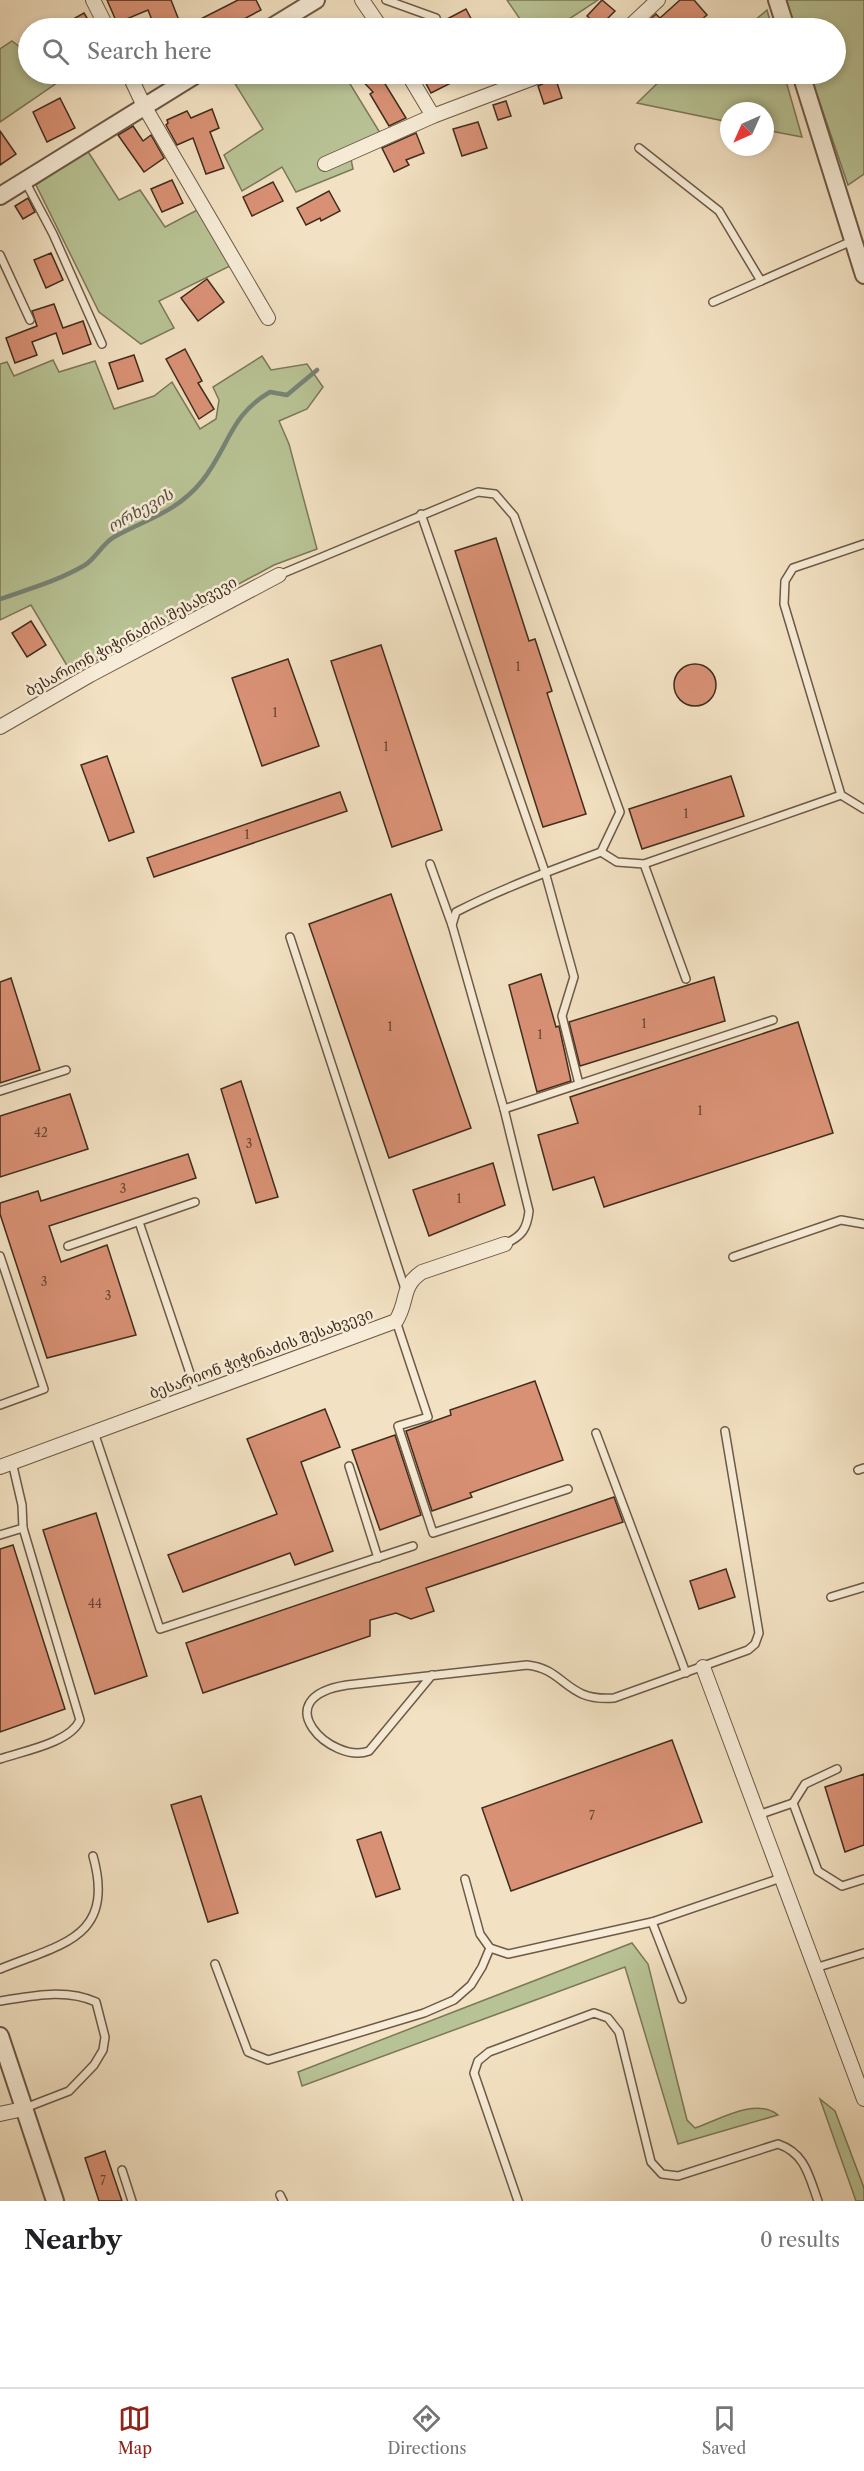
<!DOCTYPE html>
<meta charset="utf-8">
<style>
:root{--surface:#fff;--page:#f2f2f2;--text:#202124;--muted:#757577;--line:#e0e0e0;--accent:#8f2418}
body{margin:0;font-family:"Libre Caslon Text","Noto Serif Georgian",serif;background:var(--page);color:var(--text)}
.compass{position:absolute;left:720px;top:102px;width:54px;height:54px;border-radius:50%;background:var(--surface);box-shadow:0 3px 9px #0003;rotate:225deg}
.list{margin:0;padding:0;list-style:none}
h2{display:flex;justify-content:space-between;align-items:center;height:78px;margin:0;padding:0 24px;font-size:26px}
h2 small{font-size:20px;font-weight:400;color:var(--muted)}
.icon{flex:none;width:33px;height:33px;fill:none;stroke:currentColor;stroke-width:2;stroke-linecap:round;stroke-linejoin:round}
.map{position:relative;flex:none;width:864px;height:2201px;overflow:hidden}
.search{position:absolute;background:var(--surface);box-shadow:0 3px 9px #0003;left:18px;right:18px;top:18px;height:66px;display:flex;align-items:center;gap:15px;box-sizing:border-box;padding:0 21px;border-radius:33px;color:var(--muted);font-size:22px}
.sheet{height:186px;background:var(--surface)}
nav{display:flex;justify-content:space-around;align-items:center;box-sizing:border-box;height:84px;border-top:2px solid var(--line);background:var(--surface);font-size:16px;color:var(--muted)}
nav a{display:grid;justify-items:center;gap:3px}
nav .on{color:var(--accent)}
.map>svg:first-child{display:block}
.green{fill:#b8c395;stroke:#7c785a;stroke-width:1.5}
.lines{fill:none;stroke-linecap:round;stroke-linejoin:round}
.stream{stroke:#778476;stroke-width:4.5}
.building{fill:#d99175;stroke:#412d1e;stroke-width:1.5}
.service-casing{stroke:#6d5a47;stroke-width:10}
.minor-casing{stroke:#6d5a47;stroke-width:16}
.tertiary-casing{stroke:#6d5a47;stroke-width:20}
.service{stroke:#f7ecd7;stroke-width:7}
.minor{stroke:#f7ecd7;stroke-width:14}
.tertiary{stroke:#f7ecd7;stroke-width:16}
.labels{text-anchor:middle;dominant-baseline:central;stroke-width:5;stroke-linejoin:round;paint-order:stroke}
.number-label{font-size:12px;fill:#674634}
.street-label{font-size:15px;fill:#412d1e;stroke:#f7ecd7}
.water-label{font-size:16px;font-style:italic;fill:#585143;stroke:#f7ecd7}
</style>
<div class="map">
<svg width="864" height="2201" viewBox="0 0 864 2201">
<rect width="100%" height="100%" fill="#f2e1c2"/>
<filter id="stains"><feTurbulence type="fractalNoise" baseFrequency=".00333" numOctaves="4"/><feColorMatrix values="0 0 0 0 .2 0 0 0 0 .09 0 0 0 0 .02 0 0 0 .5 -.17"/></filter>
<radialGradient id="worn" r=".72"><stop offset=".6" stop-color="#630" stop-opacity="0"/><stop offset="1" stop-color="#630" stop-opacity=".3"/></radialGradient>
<!-- green -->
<g class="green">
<path d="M507 0H598L569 19 575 28H526Z"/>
<path d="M786 0H864V174L848 185 810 74H836V28H795Z"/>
<path d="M767 10 772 28H746Z"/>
<path d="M12 41 24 50 28 47V74H70L0 122V49Z"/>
<path d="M229 74H344L382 136 351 159 353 169 296 192 282 167 242 191 224 155 263 129Z"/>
<path d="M667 74H784L802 137 765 130V111H729V122L637 103Z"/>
<path d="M87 150 119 200 140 190 165 227 201 208 234 264 159 301 174 328 141 344 99 312 36 185Z"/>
<path d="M262 356 271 370 307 364 323 387 307 409 279 421 289 444 317 549 274 565 72 674 31 605 0 620V364L7 362 14 376 53 360 59 372 95 361 114 409 154 396 172 382 200 429 216 419 219 400 213 387Z"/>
<path d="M632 1943 648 1964 687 2120 695 2128C719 2120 756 2097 778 2115L678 2144 625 1967 302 2086 298 2072Z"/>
<path d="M820 2099 835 2111 864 2188V2201H856Z"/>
</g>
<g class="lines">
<!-- stream -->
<path class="stream" d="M0 599C29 589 58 581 85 565 96 558 103 543 114 537 147 519 177 512 202 481 229 447 230 415 270 392L287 395 317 370"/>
</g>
<!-- building -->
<g class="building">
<path d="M107 0H171L182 28H155L148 10 117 23Z"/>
<path d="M238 0H256L261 10 227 28H183Z"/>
<path d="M602 0 615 11 599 27 587 16Z"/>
<path d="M680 0H694L707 15 692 28H641L656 14 660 18Z"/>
<path d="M466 9 476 28H430Z"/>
<path d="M84 13 93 28H57Z"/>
<path d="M356 74H379L406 118 389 126 370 94 373 92Z"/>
<path d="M421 74H446L451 83 431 93Z"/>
<path d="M554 74 562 98 544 104 538 86 551 80Z"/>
<path d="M60 98 75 128 47 142 33 112Z"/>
<path d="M506 101 511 116 498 120 493 105Z"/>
<path d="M212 109 219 128 210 132 224 168 206 174 193 138 177 145 166 125 168 123 167 120 187 111 191 118Z"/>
<path d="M478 122 487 148 462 156 453 129Z"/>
<path d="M133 126 143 141 151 135 164 158 144 172 118 135Z"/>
<path d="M0 131 16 154 0 165Z"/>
<path d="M416 133 424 153 406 160 409 165 394 172 382 148Z"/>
<path d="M172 180 183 203 162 212 151 189Z"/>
<path d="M273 182 283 201 252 216 243 197Z"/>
<path d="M329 191 340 211 321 221 320 218 306 225 297 208Z"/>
<path d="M28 198 35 212 23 219 15 206Z"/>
<path d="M51 253 63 280 46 288 34 260Z"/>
<path d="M207 279 224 302 198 321 181 298Z"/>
<path d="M54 304 63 328 83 321 91 344 63 354 56 333 32 342 37 355 15 363 6 338 37 326 32 311Z"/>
<path d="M185 349 202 381 198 383 214 409 199 419 166 359Z"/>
<path d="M134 355 143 381 118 389 109 363Z"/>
<path d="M496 538 529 641 535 639 552 691 547 693 586 814 543 827 455 551Z"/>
<path d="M31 621 46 645 27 657 12 633Z"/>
<path d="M381 645 442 830 392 847 331 661Z"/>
<path d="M288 659 319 746 262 766 232 678Z"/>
<circle cx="695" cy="685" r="21"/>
<path d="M107 756 134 832 109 841 81 765Z"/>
<path d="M731 776 744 816 642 849 629 809Z"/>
<path d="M340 792 347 811 154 877 147 858Z"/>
<path d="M391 894 471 1128 389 1158 309 924Z"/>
<path d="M541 974 556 1027 559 1026 571 1081 537 1092 509 985Z"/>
<path d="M714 977 725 1021 580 1066 569 1022Z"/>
<path d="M11 978 40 1070 0 1083V982Z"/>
<path d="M798 1022 833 1133 604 1207 594 1177 553 1190 538 1135 578 1123 570 1097Z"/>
<path d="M241 1081 278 1197 256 1203 221 1089Z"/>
<path d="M70 1094 88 1149 0 1177V1116Z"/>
<path d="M188 1154 196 1178 49 1226 61 1262 107 1245 136 1335 47 1358 0 1214V1203L38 1191 41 1201Z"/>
<path d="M493 1163 505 1205 429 1236 413 1190Z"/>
<path d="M535 1381 563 1460 470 1493 472 1497 432 1511 406 1431 451 1415 450 1410Z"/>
<path d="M325 1409 340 1447 301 1462 333 1551 295 1565 290 1553 183 1592 168 1555 277 1514 247 1439Z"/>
<path d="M395 1435 421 1515 380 1530 352 1450Z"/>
<path d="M614 1497 623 1522 426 1588 434 1611 411 1619 396 1613 370 1620V1636L203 1693 186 1643Z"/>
<path d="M96 1513 147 1676 95 1694 43 1530Z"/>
<path d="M13 1545 65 1709 0 1732V1549Z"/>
<path d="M726 1569 735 1597 699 1609 690 1581Z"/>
<path d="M672 1740 702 1822 511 1891 482 1808Z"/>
<path d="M864 1774V1845L845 1852 825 1787Z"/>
<path d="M201 1796 238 1913 208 1922 171 1805Z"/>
<path d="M381 1832 400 1889 376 1897 357 1840Z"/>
<path d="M105 2151 122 2201H99L85 2158Z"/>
</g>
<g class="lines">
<!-- service casing -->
<g class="service-casing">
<g id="service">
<path d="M386 0 436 18"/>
<path d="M639 148 719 211 761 281"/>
<path d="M25 181 53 234 102 344"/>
<path d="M0 255 30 320"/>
<path d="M713 302 852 241"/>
<path d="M421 514 545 872 574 977 562 1016 579 1084"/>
<path d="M279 575 478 492 495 494 514 516 620 812 601 852C552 870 503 888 456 912L452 925 504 1109 529 1211C527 1229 522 1236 505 1244"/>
<path d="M841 795 864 809"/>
<path d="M601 852 617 862 644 864 841 795 784 604 785 581 793 568 864 544"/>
<path d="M430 864 452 925"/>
<path d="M644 864 686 979"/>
<path d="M290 937 405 1289"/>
<path d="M0 1091 66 1070"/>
<path d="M504 1109 773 1020"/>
<path d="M139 1222 197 1394"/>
<path d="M68 1246 195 1202"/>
<path d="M0 1256 44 1389 0 1405"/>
<path d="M733 1257 841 1220 864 1224"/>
<path d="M396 1321 428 1417 398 1426 433 1533 568 1489"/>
<path d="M94 1432 160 1629 413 1546"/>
<path d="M596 1433 686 1673"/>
<path d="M12 1462 22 1505 23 1528"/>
<path d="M349 1466 378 1558"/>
<path d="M858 1470 864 1468"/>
<path d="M0 1535 23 1528 80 1720C70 1743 23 1751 0 1759"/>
<path d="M831 1597 864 1587"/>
<path d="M432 1675 369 1751C332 1765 263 1698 347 1685L527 1665C566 1669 565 1702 614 1698L748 1650 755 1644 759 1633 725 1431"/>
<path d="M793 1803 818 1871 842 1886 864 1879"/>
<path d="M758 1815 793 1803 805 1784 837 1769"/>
<path d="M465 1879 480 1934 490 1948 508 1954 652 1922 781 1878"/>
<path d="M652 1922 682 1999"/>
<path d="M215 1964 248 2052 268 2060 424 2013 454 2000 471 1985 482 1967 490 1948"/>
<path d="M815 1968 864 1953"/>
<path d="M0 1969C61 1944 116 1938 93 1856"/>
<path d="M0 2001C32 1996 66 1988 96 2002L105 2037 103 2050 94 2065 69 2091 25 2108"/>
<path d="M122 2170 132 2201"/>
<path d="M280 2195 283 2201"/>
<path d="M518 2201 474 2073 478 2061 489 2052 594 2013 608 2018 619 2032 651 2162 662 2174 678 2176 778 2144C805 2153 809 2176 818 2201"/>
</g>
</g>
<!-- minor casing -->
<g class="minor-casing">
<g id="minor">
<path d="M93 0 107 28"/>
<path d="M362 0 381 28"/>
<path d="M628 28 658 0"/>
<path d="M129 74 144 106 268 318"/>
<path d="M408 74 433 116"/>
<path d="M325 164 433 116 544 74"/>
<path d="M0 727 90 675 279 575"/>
<path d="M0 1467 396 1321C409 1300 400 1287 422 1272L505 1244"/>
<path d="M703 1667 864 2099"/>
<path d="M0 2114 23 2109"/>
</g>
</g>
<!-- tertiary casing -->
<g class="tertiary-casing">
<g id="tertiary">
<path d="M777 0 786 28"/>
<path d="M270 28 316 0"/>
<path d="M801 74 864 275"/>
<path d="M0 196 197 74"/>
<path d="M0 2036 55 2201"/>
</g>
</g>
<!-- service -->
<use href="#service" class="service"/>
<!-- minor -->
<use href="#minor" class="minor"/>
<!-- tertiary -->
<use href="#tertiary" class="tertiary"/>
</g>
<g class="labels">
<!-- number labels -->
<g class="number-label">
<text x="518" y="666">1</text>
<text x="275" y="712">1</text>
<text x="386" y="746">1</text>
<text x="686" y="813">1</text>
<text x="247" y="834">1</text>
<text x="644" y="1023">1</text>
<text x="390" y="1026">1</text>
<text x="540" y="1034">1</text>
<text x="700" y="1110">1</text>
<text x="41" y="1132">42</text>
<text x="249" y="1143">3</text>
<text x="123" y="1188">3</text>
<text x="459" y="1198">1</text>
<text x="44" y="1281">3</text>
<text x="108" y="1295">3</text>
<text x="95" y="1603">44</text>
<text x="592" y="1815">7</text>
<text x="103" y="2180">7</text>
</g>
<!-- street labels -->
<g class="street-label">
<text transform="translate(131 636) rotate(-28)">ბესარიონ ჭიჭინაძის შესახვევი</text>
<text transform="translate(261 1353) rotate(-20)">ბესარიონ ჭიჭინაძის შესახვევი</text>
</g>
<!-- water labels -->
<g class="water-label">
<text transform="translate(140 510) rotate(-29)">ორხევის</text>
</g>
</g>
<rect width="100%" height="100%" filter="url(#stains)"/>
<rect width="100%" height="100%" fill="url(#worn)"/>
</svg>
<svg class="compass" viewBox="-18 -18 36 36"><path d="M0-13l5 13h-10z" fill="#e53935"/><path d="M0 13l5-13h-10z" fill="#757577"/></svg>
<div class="search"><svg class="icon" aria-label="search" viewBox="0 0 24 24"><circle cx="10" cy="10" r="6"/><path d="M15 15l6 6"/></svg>Search here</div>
</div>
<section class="sheet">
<h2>Nearby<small>0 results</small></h2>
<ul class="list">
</ul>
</section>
<nav>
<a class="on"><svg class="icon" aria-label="map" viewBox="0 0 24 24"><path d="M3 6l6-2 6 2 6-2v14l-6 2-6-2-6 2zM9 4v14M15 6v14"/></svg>Map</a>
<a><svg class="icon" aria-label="directions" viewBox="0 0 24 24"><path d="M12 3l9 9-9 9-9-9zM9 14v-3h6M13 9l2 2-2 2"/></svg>Directions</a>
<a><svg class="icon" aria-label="saved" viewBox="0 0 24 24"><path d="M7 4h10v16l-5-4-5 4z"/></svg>Saved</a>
</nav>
